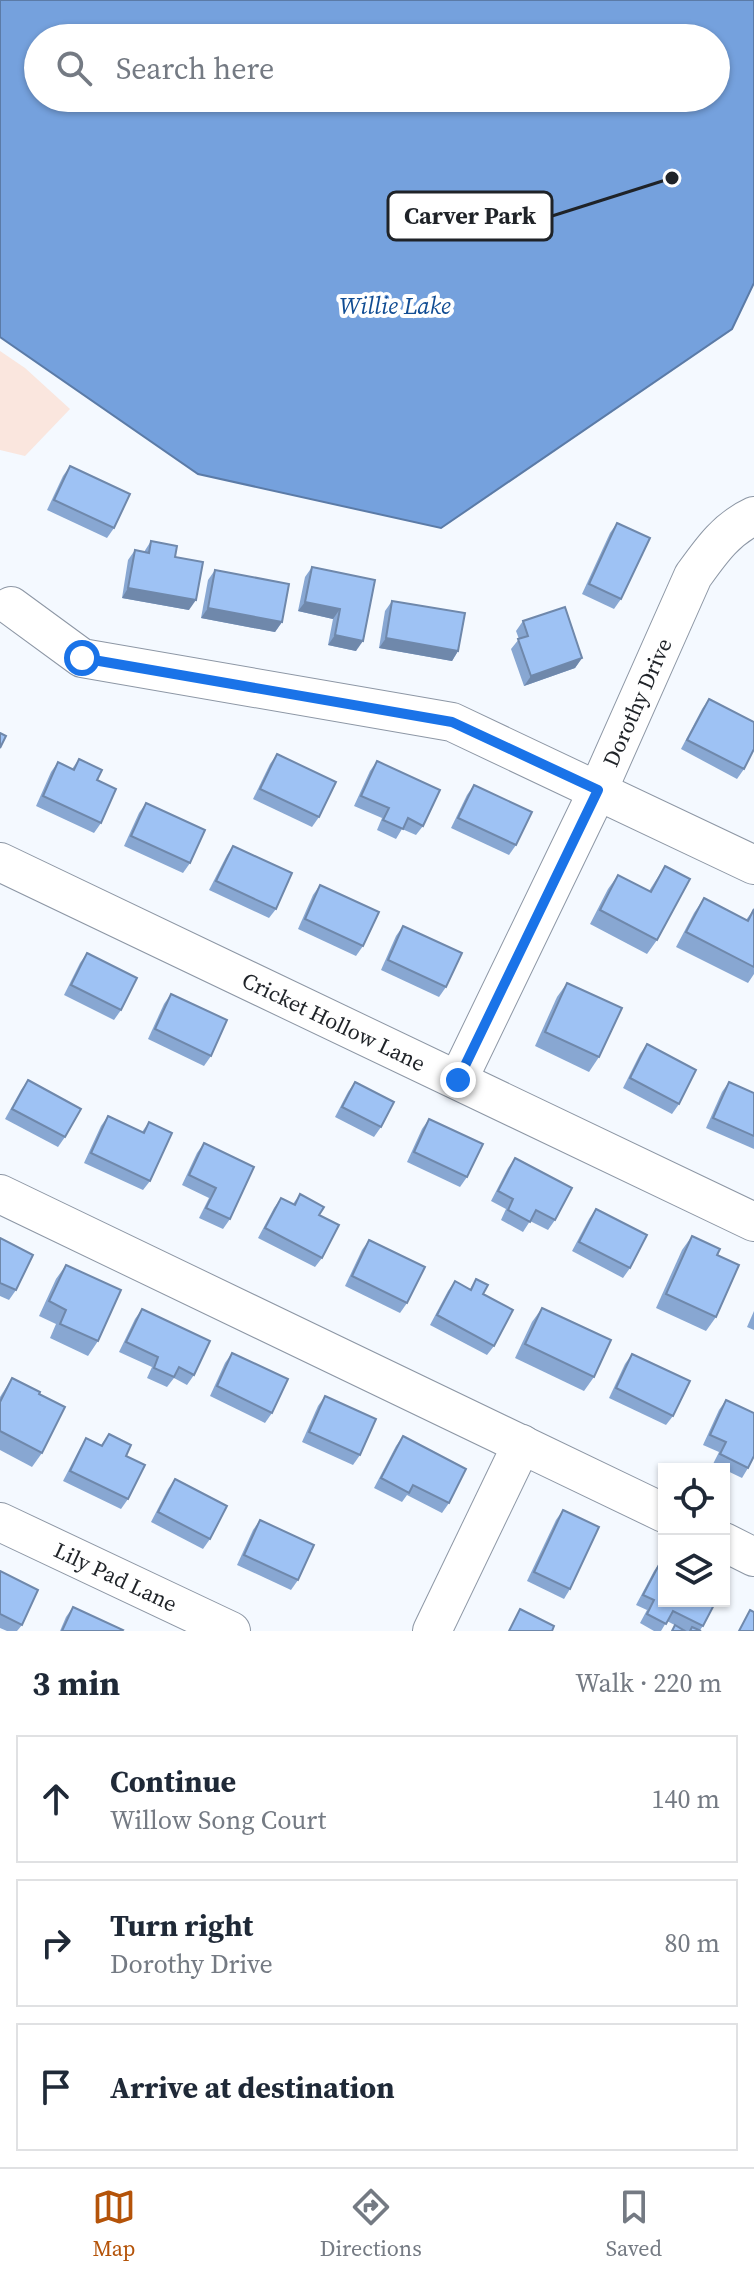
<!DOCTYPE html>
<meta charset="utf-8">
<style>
:root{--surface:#fff;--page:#f6f6f7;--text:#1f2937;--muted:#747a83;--line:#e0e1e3;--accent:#b45309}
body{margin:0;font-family:"Source Serif 4",serif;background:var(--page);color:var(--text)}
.controls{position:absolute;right:24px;bottom:24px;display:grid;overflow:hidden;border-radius:0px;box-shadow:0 2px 6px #0004}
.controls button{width:72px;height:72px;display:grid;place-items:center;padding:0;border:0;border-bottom:2px solid var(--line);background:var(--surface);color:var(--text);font:40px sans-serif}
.stop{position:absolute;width:24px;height:24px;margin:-18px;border:6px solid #1a73e8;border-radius:50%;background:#fff}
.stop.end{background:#1a73e8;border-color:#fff;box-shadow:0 2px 8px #0008}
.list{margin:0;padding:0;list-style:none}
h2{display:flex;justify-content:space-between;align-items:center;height:104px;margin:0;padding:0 32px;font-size:34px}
h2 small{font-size:26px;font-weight:400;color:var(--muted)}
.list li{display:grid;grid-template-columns:52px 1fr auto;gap:24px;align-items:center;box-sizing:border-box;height:128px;margin:0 16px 16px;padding:0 16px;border:2px solid var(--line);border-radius:0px}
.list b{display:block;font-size:30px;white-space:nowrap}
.list p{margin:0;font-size:26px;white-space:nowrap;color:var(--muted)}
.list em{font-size:26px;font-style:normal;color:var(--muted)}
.icon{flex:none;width:44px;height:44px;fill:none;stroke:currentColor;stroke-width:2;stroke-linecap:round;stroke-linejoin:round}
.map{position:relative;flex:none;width:754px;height:1631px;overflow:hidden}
.search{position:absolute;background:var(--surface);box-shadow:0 2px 6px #0004;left:24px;right:24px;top:24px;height:88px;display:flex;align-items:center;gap:20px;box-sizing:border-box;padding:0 28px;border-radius:44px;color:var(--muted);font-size:30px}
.sheet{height:536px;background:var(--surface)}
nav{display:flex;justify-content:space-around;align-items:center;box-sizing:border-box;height:112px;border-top:2px solid var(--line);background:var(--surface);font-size:22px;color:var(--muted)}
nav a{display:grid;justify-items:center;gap:4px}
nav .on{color:var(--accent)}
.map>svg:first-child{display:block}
.green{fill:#fae6de}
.water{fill:#75a1dd;stroke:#5b7ba7;stroke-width:2;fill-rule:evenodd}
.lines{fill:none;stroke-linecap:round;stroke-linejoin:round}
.minor-casing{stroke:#8d97a5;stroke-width:40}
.minor{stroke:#fff;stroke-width:38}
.wall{fill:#88a7d2}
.shaded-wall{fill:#6f88ab}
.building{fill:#9ec2f4;stroke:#6f88ab;stroke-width:2}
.route{stroke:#1a73e8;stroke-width:10}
.labels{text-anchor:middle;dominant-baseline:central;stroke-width:8;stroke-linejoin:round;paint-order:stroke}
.street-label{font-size:22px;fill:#1f2328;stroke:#fff}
.water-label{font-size:24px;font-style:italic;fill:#104c93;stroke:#fff}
.leader{fill:none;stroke:#1f2328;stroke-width:3}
.callout-dot{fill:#1f2328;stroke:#fff;stroke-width:3}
.callout{fill:#fff;stroke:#1f2328;stroke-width:3}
.callout-label{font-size:24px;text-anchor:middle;font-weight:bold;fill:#1f2328}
</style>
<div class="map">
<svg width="754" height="1631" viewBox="0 0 754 1631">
<rect width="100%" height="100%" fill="#f4f9ff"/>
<!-- green -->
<path class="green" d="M0 351 25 368 70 409 25 456 0 450Z"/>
<!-- water -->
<path class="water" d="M0 0H754V283L732 329 441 528 198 474 0 337ZM38 38H716V98H38Z"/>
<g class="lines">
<!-- minor casing -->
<g class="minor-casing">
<g id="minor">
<path d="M11 606 82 658 452 722 754 865"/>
<path id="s1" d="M0 862 754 1222"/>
<path id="s2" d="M458 1080 598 790 693 576C711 551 726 529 754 516"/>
<path d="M0 1194 664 1513"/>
<path id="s3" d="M0 1522 231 1631"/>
<path d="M724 1542 754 1557"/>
<path d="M432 1631 522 1444"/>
</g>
</g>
<!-- minor -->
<use href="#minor" class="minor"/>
</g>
<!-- wall -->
<g class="wall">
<path d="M70 466 114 528 107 538 47 510 63 476Z"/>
<path d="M617 523 621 599 614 609 582 594 610 533Z"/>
<path d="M151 541 175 557 189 610 122 598 128 560 135 550 144 552Z"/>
<path d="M312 567 375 580 356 651 328 645 333 619 298 611 305 577Z"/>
<path d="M215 570 282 622 275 632 201 618 208 580Z"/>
<path d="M392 601 458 651 452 661 379 648 385 611Z"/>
<path d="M523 621 582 658 575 668 524 686 511 649 519 639 516 631Z"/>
<path d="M709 699 744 769 737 779 681 749 702 709Z"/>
<path d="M277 754 319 817 312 827 253 799 270 764Z"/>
<path d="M79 759 97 780 101 823 94 833 36 806 51 772 58 762 72 769Z"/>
<path d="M377 761 423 826 416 835 402 829 396 839 377 830 382 818 354 806 370 771Z"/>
<path d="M474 785 516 845 509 855 451 828 467 795Z"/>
<path d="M146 803 190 863 183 873 124 846 139 813Z"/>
<path d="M233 846 276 909 269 918 209 890 227 855Z"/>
<path d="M665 866 657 940 647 954 590 924 608 889 618 875 649 891Z"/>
<path d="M320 885 363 946 356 956 298 929 313 895Z"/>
<path d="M704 898 746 920 754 909V974L748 983 676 947 694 913Z"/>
<path d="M403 926 446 987 439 997 381 970 396 936Z"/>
<path d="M87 953 121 1010 114 1020 64 995 80 963Z"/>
<path d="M567 983 599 1057 589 1072 535 1046 557 997Z"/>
<path d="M171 994 211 1056 204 1066 148 1039 164 1004Z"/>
<path d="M647 1044 679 1104 672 1114 623 1088 640 1054Z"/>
<path d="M28 1080 65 1137 58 1147 5 1119 21 1090Z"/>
<path d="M355 1082 381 1127 374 1137 335 1117 348 1092Z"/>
<path d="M729 1082 754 1093V1149L706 1128 722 1092Z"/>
<path d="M108 1116 142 1132 149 1122 150 1181 143 1190 84 1163 101 1126Z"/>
<path d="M429 1119 467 1177 460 1187 407 1162 422 1129Z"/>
<path d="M204 1143 230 1219 223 1229 199 1218 209 1198 182 1185 197 1153Z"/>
<path d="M515 1158 555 1220 548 1230 530 1221 523 1232 501 1220 506 1209 491 1201 508 1168Z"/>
<path d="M300 1194 319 1215 322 1258 315 1267 258 1238 274 1208 281 1198 293 1204Z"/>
<path d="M596 1209 630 1268 623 1278 572 1251 589 1219Z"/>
<path d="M692 1236 717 1255 716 1317 706 1331 656 1308 682 1250Z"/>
<path d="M0 1238 16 1290 9 1300 0 1296Z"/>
<path d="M369 1240 407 1303 400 1313 345 1286 362 1250Z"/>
<path d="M66 1265 98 1341 88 1356 50 1338 56 1324 39 1316 56 1279Z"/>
<path d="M476 1279 483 1294 494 1346 487 1355 430 1325 448 1291 455 1281 470 1289Z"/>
<path d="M542 1308 594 1377 584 1391 515 1358 532 1322Z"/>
<path d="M142 1309 194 1375 187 1385 174 1378 167 1387 147 1378 152 1367 119 1352 135 1319Z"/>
<path d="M754 1311V1330L747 1327Z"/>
<path d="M232 1353 272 1413 265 1423 210 1396 225 1363Z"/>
<path d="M632 1354 673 1416 666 1425 609 1398 625 1364Z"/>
<path d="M12 1378 39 1394 42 1453 32 1467 0 1450V1397Z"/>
<path d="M325 1396 360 1455 353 1465 302 1442 318 1406Z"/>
<path d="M726 1400 748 1468 742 1478 713 1464 719 1452 703 1445 719 1410Z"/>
<path d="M109 1434 126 1456 128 1499 121 1509 63 1481 80 1448 86 1438 101 1445Z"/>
<path d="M403 1436 449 1503 442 1513 407 1495 402 1502 374 1488 396 1446Z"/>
<path d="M175 1479 210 1539 203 1549 151 1522 168 1489Z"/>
<path d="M563 1510 570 1589 564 1599 527 1581 556 1520Z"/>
<path d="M260 1520 298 1580 291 1590 237 1565 253 1530Z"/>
<path d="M661 1561 703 1626 700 1630 701 1631H686L667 1621 661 1631H654L640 1623 647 1610 636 1605 654 1571Z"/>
<path d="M0 1571 22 1625 17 1631H7L0 1628Z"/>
<path d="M73 1607 122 1631H60L66 1617Z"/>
</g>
<!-- shaded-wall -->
<g class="shaded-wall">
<path d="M128 588 196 600 189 610 122 598Z"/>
<path d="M305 602 340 609 333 619 298 611Z"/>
<path d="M208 608 282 622 275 632 201 618Z"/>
<path d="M335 635 363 641 356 651 328 645Z"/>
<path d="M386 638 458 651 452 661 379 648Z"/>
<path d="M582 658 575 668 524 686 531 676Z"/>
</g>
<!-- building -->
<g class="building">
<path d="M70 466 130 494 114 528 54 500Z"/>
<path d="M617 523 650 538 621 599 589 584Z"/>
<path d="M151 541 177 546 175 557 203 562 196 600 128 588 135 550 149 553Z"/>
<path d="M312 567 375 580 363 641 335 635 340 609 305 602Z"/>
<path d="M215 570 289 584 282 622 208 608Z"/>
<path d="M392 601 465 613 458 651 386 638Z"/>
<path d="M565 607 582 658 531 676 518 639 528 636 523 621Z"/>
<path d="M709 699 754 722V749L744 769 687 740Z"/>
<path d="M0 733 6 736 0 748Z"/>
<path d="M277 754 336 782 319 817 260 789Z"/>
<path d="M79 759 102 770 97 780 116 789 101 823 43 796 58 762 74 770Z"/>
<path d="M377 761 440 790 423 826 408 818 403 829 383 820 389 808 361 796Z"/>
<path d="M474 785 532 812 516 845 458 818Z"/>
<path d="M146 803 205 830 190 863 131 836Z"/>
<path d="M233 846 292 873 276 909 216 881Z"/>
<path d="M665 866 690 879 657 940 600 910 618 875 651 892Z"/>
<path d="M320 885 379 912 363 946 305 919Z"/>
<path d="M704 898 748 921 754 909V967L686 932Z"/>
<path d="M403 926 462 953 446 987 388 960Z"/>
<path d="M87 953 137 978 121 1010 71 985Z"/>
<path d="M567 983 622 1008 599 1057 545 1032Z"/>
<path d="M171 994 227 1020 211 1056 155 1029Z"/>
<path d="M647 1044 696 1070 679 1104 630 1078Z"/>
<path d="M28 1080 81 1109 65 1137 12 1109Z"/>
<path d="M355 1082 394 1102 381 1127 342 1107Z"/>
<path d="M729 1082 754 1093V1136L713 1118Z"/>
<path d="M108 1116 144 1133 149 1122 172 1133 150 1181 91 1153Z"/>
<path d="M429 1119 483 1144 467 1177 414 1152Z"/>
<path d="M204 1143 254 1167 230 1219 206 1208 216 1188 189 1175Z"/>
<path d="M515 1158 572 1188 555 1220 536 1210 530 1222 508 1210 513 1199 498 1191Z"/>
<path d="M300 1194 324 1207 319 1215 339 1225 322 1258 265 1228 281 1198 295 1205Z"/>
<path d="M596 1209 647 1235 630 1268 579 1242Z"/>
<path d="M692 1236 720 1249 717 1255 739 1265 716 1317 666 1294Z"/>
<path d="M0 1238 33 1255 16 1290 0 1283Z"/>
<path d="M369 1240 425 1267 407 1303 352 1276Z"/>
<path d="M66 1265 121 1290 98 1341 60 1324 66 1310 49 1301Z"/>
<path d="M476 1279 488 1285 483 1294 513 1310 494 1346 437 1315 455 1281 471 1290Z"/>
<path d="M542 1308 611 1340 594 1377 525 1344Z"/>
<path d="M142 1309 210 1341 194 1375 179 1367 174 1377 154 1368 158 1357 126 1342Z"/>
<path d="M232 1353 288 1379 272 1413 217 1386Z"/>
<path d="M632 1354 690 1381 673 1416 616 1388Z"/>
<path d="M12 1378 40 1392 39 1394 65 1407 42 1453 0 1431V1402Z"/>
<path d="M325 1396 376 1419 360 1455 309 1432Z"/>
<path d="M726 1400 754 1413V1456L748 1468 720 1454 726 1442 710 1435Z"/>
<path d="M109 1434 131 1445 126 1456 145 1465 128 1499 70 1471 86 1438 102 1446Z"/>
<path d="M403 1436 466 1469 449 1503 413 1485 409 1493 381 1478Z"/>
<path d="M175 1479 227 1506 210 1539 158 1512Z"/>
<path d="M563 1510 599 1527 570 1589 534 1572Z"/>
<path d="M260 1520 314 1545 298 1580 244 1555Z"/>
<path d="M661 1561 664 1562V1601H716L703 1626 673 1611 666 1624 647 1614 654 1600 643 1595Z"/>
<path d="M0 1571 38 1590 22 1625 0 1614Z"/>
<path d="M73 1607 123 1630 122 1631H62Z"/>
<path d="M520 1609 554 1626 552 1631H509Z"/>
<path d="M750 1610 754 1612V1631H739Z"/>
<path d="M675 1625 685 1631H672Z"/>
<path d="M692 1627 701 1631H690Z"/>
</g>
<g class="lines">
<!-- route -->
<path class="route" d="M82 658 452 722 598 790 458 1080"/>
</g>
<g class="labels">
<!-- street labels -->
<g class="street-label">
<text stroke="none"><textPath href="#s2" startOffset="418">Dorothy Drive</textPath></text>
<text stroke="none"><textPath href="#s1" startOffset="370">Cricket Hollow Lane</textPath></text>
<text stroke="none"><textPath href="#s3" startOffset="128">Lily Pad Lane</textPath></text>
</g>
<!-- water labels -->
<g class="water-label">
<text x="395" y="305">Willie Lake</text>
</g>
</g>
<!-- callouts -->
<path class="leader" d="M672 178L552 216"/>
<circle class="callout-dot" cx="672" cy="178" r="8"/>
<rect class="callout" x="388" y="192" width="164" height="48" rx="8"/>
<g class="callout-label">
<text x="470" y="224">Carver Park</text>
</g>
</svg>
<div class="controls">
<button><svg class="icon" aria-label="locate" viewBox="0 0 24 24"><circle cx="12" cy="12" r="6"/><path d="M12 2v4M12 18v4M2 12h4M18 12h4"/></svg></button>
<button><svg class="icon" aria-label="layers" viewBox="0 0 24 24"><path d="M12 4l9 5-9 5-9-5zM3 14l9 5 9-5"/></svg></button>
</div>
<div class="stop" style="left:82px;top:658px"></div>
<div class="stop end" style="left:458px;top:1080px"></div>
<div class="search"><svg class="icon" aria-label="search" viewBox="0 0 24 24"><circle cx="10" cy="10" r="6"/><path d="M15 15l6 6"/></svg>Search here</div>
</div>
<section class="sheet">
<h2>3 min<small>Walk · 220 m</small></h2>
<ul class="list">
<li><svg class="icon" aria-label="ahead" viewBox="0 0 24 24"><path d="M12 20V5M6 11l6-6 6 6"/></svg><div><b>Continue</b><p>Willow Song Court</p></div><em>140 m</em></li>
<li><svg class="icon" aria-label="right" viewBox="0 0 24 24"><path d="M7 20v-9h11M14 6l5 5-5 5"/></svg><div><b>Turn right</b><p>Dorothy Drive</p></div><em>80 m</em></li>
<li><svg class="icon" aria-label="arrive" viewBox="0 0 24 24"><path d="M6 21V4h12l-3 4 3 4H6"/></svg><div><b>Arrive at destination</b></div></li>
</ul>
</section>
<nav>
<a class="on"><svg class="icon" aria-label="map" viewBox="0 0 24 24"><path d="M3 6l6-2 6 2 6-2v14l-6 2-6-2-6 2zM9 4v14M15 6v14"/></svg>Map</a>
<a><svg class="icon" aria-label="directions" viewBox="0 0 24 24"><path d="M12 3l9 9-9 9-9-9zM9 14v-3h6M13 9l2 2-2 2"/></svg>Directions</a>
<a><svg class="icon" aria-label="saved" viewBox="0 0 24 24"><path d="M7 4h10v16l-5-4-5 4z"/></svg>Saved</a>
</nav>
